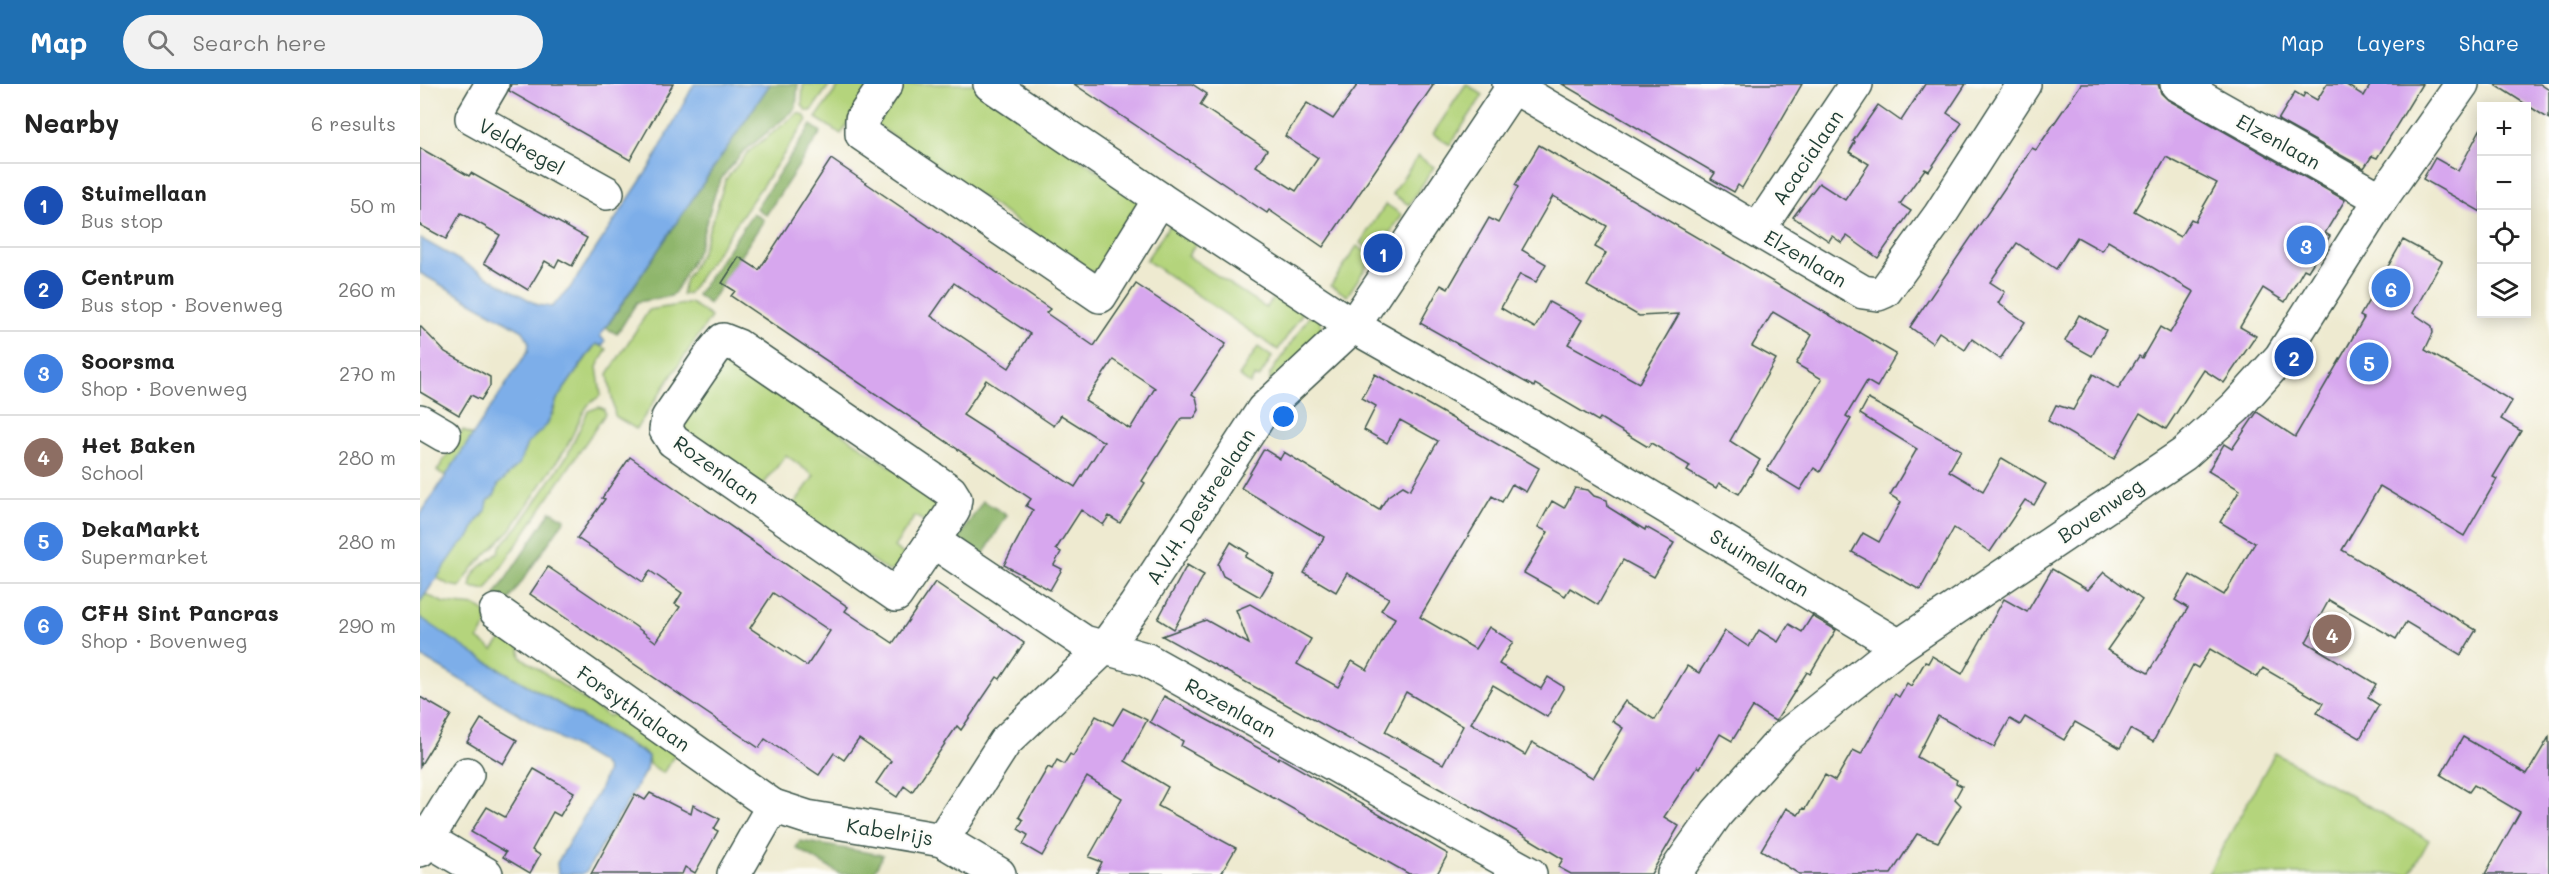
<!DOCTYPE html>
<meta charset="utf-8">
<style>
:root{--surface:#fff;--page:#f2f2f2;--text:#222;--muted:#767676;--line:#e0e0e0;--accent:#1f6fb2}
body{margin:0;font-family:Mali,sans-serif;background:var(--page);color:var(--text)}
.controls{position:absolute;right:18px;top:18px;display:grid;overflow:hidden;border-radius:0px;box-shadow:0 3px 15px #0003}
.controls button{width:54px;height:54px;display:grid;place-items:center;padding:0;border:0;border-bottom:2px solid var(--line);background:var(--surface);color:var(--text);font:30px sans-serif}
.you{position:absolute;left:864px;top:333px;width:21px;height:21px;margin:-15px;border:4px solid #fff;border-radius:50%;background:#1a73e8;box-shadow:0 0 0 9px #1a73e833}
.badge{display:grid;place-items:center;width:39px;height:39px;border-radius:50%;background:var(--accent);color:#fff;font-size:20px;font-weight:700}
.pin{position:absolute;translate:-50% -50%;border:3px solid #fff;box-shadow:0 2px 6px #0006}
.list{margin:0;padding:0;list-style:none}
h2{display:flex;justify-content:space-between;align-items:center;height:78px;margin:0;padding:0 24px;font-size:26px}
h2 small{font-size:20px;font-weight:400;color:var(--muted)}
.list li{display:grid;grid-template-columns:39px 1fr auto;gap:18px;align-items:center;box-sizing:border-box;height:84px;padding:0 24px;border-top:2px solid var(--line)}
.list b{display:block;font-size:22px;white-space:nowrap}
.list p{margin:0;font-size:20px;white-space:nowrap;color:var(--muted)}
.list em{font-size:20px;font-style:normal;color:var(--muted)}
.icon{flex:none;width:33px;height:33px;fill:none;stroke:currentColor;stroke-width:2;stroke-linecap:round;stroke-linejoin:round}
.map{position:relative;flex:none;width:2129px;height:790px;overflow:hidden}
header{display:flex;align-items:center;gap:36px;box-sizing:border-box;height:84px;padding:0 30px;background:var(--accent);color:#fff}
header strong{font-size:28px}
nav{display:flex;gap:33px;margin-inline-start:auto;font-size:21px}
.search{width:420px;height:54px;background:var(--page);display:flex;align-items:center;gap:15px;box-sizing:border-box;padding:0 21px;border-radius:33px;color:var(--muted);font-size:22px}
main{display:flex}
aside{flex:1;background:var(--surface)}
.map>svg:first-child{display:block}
.green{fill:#b4d47c;stroke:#6a8858;stroke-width:1.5}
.forest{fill:#8fb66c;stroke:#577a50;stroke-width:1.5}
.water{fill:#7daee9;stroke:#4e768e;stroke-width:1.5}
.building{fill:#d7a7ee;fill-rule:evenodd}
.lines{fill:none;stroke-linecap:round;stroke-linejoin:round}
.minor-casing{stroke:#3e574b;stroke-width:36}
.minor{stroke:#fff;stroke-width:33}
.labels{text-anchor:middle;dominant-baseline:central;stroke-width:4.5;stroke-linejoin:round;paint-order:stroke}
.street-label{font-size:20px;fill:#1f3d34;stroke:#fdfcf7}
</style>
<header>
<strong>Map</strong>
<div class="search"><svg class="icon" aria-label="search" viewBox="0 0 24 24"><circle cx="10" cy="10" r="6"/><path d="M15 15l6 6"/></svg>Search here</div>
<nav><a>Map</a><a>Layers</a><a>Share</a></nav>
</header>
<main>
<aside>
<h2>Nearby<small>6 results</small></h2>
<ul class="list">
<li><span class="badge" style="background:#1a4fb4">1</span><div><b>Stuimellaan</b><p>Bus stop</p></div><em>50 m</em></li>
<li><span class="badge" style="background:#1a4fb4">2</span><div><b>Centrum</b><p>Bus stop · Bovenweg</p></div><em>260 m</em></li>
<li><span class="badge" style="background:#3f7fe0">3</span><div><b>Soorsma</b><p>Shop · Bovenweg</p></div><em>270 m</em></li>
<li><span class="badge" style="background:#8d6e63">4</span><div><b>Het Baken</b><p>School</p></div><em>280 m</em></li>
<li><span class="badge" style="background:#3f7fe0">5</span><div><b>DekaMarkt</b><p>Supermarket</p></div><em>280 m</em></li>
<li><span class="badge" style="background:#3f7fe0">6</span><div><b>CFH Sint Pancras</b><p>Shop · Bovenweg</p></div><em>290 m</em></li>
</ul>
</aside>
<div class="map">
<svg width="2129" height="790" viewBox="0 0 2129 790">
<rect width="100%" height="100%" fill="#fdfcf7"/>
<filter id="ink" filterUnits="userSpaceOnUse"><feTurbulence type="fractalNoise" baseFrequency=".0167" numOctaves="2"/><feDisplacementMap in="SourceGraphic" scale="12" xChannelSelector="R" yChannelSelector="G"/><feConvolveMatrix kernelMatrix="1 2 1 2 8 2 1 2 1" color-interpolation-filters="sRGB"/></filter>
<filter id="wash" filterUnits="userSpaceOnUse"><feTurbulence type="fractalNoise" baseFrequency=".008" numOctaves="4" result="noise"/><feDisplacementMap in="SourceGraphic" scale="24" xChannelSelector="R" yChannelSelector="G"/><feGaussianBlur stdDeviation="1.35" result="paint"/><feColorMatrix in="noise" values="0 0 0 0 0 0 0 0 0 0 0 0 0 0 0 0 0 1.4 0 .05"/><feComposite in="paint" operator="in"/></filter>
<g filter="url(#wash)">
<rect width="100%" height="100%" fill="#eeead0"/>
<!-- green -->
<g class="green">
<path d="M383 0H410L391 27H386L382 20Z"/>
<path d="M420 0H455L421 50 396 34Z"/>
<path d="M478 0H554L719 116 718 133 711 130 690 161 693 164 679 186 670 188 456 40Z"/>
<path d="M1046 0 1063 11 1030 61 1013 50Z"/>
<path d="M378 29 384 31 387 36 269 209 262 211 265 197 282 167 306 95 328 68Z"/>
<path d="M998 72 1014 83 989 121 972 110Z"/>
<path d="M966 120 982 131 956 170 940 159Z"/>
<path d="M751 139 779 154 768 172 846 224 859 207 886 224 858 266 726 176Z"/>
<path d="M937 162 953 173 927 212 911 201Z"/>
<path d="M271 219 291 233 216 345 195 332 188 290 229 226Z"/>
<path d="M892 228 900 235 903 250 850 299V290Z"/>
<path d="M176 260 187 265 177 283 181 311 168 321 163 329 146 364 91 445 52 485 40 503 29 501 16 493 39 461 50 452 57 437 63 432 68 417 75 410 78 401 99 380 107 360 133 330 137 315Z"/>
<path d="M838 263 852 273 839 294 835 292 830 300 819 292Z"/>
<path d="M306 275H312L520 416 509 440 495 432 474 463 489 474 476 486 468 487 372 423 394 392 366 371 340 405 272 360 261 339Z"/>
<path d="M179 323 184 325 185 330 66 506 51 503C48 486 70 478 79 468L80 463 101 439 147 372 168 327Z"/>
<path d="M43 346 53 352 26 392 17 387Z"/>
<path d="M5 510 24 519 56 522 65 528 67 540 58 555 73 566 82 555 86 554 99 560 101 573 188 632 198 630 256 669 243 689 229 680 228 672 222 667 57 572 5 537 0 533V518Z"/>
<path d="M1855 669 2009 756 1990 790H1788Z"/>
</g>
<!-- forest -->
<g class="forest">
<path d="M350 0H378L376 23 372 28 322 69 303 92 296 106 278 166 255 208 251 212 217 218 197 250 186 244Z"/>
<path d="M391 41 401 48 346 131 336 124Z"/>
<path d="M333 129 344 136 289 220 277 211Z"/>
<path d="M563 417 587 431 560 476 538 455Z"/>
<path d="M131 427 145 435 87 519 75 511Z"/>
<path d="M380 757 463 771 453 790H420L376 764Z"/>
</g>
<!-- water -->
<g class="water">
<path d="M274 0H350L180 252 185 257 182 262 176 260 171 266 137 315 127 341 107 360 99 380 78 401 75 410 68 417 66 427 57 437 50 452 39 462 0 518V431L108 267 109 259 103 247 0 189V154L118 221 132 223 150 204 231 81Z"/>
<path d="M0 533 57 572 228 672 226 686 167 787 162 790H138L137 779 179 707 187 686 182 679 0 572Z"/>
</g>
<g id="blocks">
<!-- building -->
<g class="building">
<path d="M91 0H253L210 76 89 7Z"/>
<path d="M654 0H772L787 10 780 21 847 66 836 82 876 107 898 74 865 52 887 19 913 35 938 0H1014L903 163 849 126 847 129Z"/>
<path d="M1142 0H1382L1322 104 1318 101 1314 108 1291 95 1295 89Z"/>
<path d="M1505 0H1546L1527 29 1542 39 1509 87 1505 85 1480 120 1491 127 1458 174 1427 152 1422 159 1412 152 1409 157 1373 133 1399 99 1425 116 1449 80 1429 68 1435 58 1433 57 1458 21 1481 37Z"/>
<path d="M1661 0H1738L1741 9 1748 16 1925 116 1905 149 1910 152 1888 187 1884 185 1865 218 1843 204 1820 243 1836 252 1804 299 1784 286 1746 345 1720 329 1694 375 1628 337 1636 321 1653 326 1673 290 1698 305 1719 272 1722 274 1740 243 1750 249 1774 208 1688 157 1682 167 1657 153 1636 185 1597 159 1570 198 1585 208 1578 219 1605 238 1580 275 1552 255 1545 266 1519 248 1512 259 1490 243 1612 64 1616 66ZM1746 73 1797 99 1775 137 1771 135 1760 153 1714 127Z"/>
<path d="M1907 0H1925L1944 12 1951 0H2002L1957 74 1952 72 1944 84 1858 36 1875 8 1883 13 1885 9 1897 16Z"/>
<path d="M2074 0H2120L2129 6V35Z"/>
<path d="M2061 44V128L2003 95 2015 74 2038 87Z"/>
<path d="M1119 61 1476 270 1457 303 1447 297 1426 332 1431 335 1400 388 1394 384 1380 406 1347 386 1402 295 1376 280 1392 251 1353 228 1332 262 1356 275 1310 357 1340 376 1319 410 1299 399 1296 404 1267 387 1270 382 1231 359 1228 363 1180 334 1178 337 1115 300 1114 303 1000 239 1021 201 1028 205 1069 134 1078 139 1098 103 1095 101ZM1133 112 1187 142 1175 163 1186 169 1167 202 1219 232 1259 230 1219 299 1148 260 1162 236 1129 218 1115 244 1081 224 1100 190 1116 198 1126 180 1102 166Z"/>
<path d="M0 64 49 92 51 89 167 154 152 182 139 175 135 183 125 177 108 206 64 179 80 151 41 129 26 155 0 141Z"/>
<path d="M411 75 630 225 626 229 674 262 716 200 806 260 772 310 776 313 779 326 774 334H762L722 397 725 399 700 439 689 432 683 441 661 426 636 465 641 468 634 481 642 485 630 506 584 481 613 426 606 422 611 415 311 212 315 207 302 199 319 173 339 186ZM534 199 610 250 589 284 511 232ZM693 276 735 304 710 345 665 317ZM566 296 634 342 641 331 684 358 655 403 543 331Z"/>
<path d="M1983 156 2022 177 1993 229 2012 242 2013 249 2005 266 2092 317 2081 335 2101 347 2073 393 2077 395 2044 452 1960 402 1922 466 2056 546 2041 571 1986 538 1976 555 1909 516 1886 558 1956 600 1948 614 1959 621 1940 654 1897 629 1903 619 1843 584 1837 593 1790 565 1778 584 1773 581 1733 658 1710 645 1700 664 1655 638 1644 656 1605 633 1600 641 1590 635 1574 663 1518 632 1497 673 1537 696 1536 699 1542 702 1535 715 1541 721 1518 758 1497 750 1471 790H1379L1341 766 1366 724 1378 731 1383 724 1385 725 1405 691 1415 697 1433 666 1441 670 1475 610 1479 613 1487 599 1491 602 1505 578 1508 579 1512 572 1542 590 1584 515 1607 528 1632 485 1668 506 1684 488 1722 516 1687 566 1728 589 1768 524 1755 516 1770 491 1804 511 1835 459 1800 438 1820 406 1788 387 1804 360 1812 365 1837 328 1875 353 1944 234 1940 232Z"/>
<path d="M1659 231 1686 246 1672 272 1645 257Z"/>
<path d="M0 242 25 268 70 293V302L61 316 51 311 39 331 0 308Z"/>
<path d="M955 290 1119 384 1106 408 1092 400 1082 418 1072 412 1000 533 1055 565 1069 543 1093 558 1079 580 1121 605 1128 593 1144 603 1127 633 1073 601 1051 639 1105 671 1112 658 1173 694 1203 644 1192 637 1205 617 1235 636 1267 582 1279 589 1305 547 1329 563 1339 546 1358 558 1369 540 1382 548 1392 532 1416 546 1390 590 1387 588 1358 634 1355 637 1333 623 1312 657 1300 650 1280 684 1278 682 1244 733 1259 742 1231 790H1151L1138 783 1143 775 1098 748 742 552 786 536 829 560 816 526 830 520 891 555 877 580 918 603 932 577 947 586 975 534 961 526 969 514 927 489 916 508 884 489 904 453 821 404 844 365 860 375 864 368 959 426 968 412 983 402 990 406 1018 357 980 336 967 359 944 346 956 322 942 314ZM986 608 1043 642 1023 680 965 648Z"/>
<path d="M1448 315 1541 366 1529 387 1563 407 1582 374 1626 400 1614 421 1605 416 1570 468 1534 444 1500 506 1432 468 1443 449 1459 458 1481 418 1470 411 1497 365 1440 330Z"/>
<path d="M210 373 428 523 425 527 473 559 515 498 604 559 580 595 577 593 541 646 537 642 492 708 484 702 477 713 456 699 471 677 439 655 424 676 414 669 399 691 345 655 339 664 110 510 128 483 215 542 236 558 260 523 255 520 262 509 230 487 223 498 157 454 185 415 182 414ZM353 509 410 547 387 582 330 544Z"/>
<path d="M1155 404 1168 406 1174 412 1187 416 1188 423 1225 446 1226 443 1254 459 1234 493 1203 476 1178 521 1150 504 1145 512 1104 489 1128 448 1118 443 1132 417 1144 424Z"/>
<path d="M811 458 828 469 825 473 854 490 840 513 803 492 798 480Z"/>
<path d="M767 481 784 491 754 545 738 535Z"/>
<path d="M744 612 858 675 859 673 1028 770 1017 790H989L761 662 763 657 730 638Z"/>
<path d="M0 613 31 631 0 682Z"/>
<path d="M703 624 727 636 705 677 748 703 738 722 816 764 801 790H676L682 778 669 773 702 714 667 693 622 772 603 761 608 751 598 745 603 736 599 733 628 683 632 685 637 676 644 680 650 670 653 672 676 632 693 641Z"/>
<path d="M61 635 97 656 83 680 47 658Z"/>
<path d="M2043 653 2107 690 2129 653V790H2065L2100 728 2054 701 2049 708 2021 691Z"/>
<path d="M114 685 154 708 140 732 133 728 112 766 120 771 110 789 83 773 86 768 51 748 67 723 85 733Z"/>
<path d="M230 709 271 730 273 721 300 735 294 745 298 747 275 789 265 783 262 790H171L215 710 225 716Z"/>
</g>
</g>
</g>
<g filter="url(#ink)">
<use href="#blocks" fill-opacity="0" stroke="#3e574b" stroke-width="1.5"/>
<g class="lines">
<!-- minor casing -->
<g class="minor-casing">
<g id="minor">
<path d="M72 0 52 34 187 109"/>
<path d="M466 0 442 35V50L680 212 740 115 570 0"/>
<path d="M1089 0 1443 208 1458 210 1465 207 1520 131 1604 0"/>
<path d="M1757 0 1961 115"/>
<path d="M740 115 933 242 1128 352 1479 562"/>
<path d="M1338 146 1436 0"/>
<path d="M303 256 318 262 530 407 535 415 533 427 476 511 253 357 246 346 248 334 293 268Z"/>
<path d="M0 337 24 351"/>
<path d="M513 457 664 558 725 575 1110 790"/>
<path d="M76 527 353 722"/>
<path d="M7 755 47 690"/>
<path d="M522 756 579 790"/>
<path d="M0 766 7 755 66 790"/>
<path d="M314 790 353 722 387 733 522 756 585 658 685 563 715 522 843 326 933 242 1095 0"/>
<path d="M1254 790 1297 729 1364 654 1479 562 1764 370 1816 323 1861 273 1961 115 2042 0"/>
</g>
</g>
<!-- minor -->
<use href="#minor" class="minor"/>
</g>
</g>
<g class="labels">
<!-- street labels -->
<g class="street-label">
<text transform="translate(1859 57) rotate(29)">Elzenlaan</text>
<text transform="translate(102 62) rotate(29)">Veldregel</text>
<text transform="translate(1387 73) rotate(-56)">Acacialaan</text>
<text transform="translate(1386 174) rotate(31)">Elzenlaan</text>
<text transform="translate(297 385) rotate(36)">Rozenlaan</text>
<text transform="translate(780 422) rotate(-57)">A.V.H. Destreelaan</text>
<text transform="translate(1680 426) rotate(-34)">Bovenweg</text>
<text transform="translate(1340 478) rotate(31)">Stuimellaan</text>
<text transform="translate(811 623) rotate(29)">Rozenlaan</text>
<text transform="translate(214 624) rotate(35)">Forsythialaan</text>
<text transform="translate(470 747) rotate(9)">Kabelrijs</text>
</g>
</g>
</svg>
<div class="controls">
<button>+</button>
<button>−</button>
<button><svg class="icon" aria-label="locate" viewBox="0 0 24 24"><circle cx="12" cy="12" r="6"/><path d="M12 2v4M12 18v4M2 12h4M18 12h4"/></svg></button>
<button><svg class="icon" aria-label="layers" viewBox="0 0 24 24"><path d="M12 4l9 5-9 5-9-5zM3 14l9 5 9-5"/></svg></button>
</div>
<div class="you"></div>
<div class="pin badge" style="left:963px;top:169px;background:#1a4fb4">1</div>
<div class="pin badge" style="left:1874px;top:273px;background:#1a4fb4">2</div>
<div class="pin badge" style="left:1886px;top:161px;background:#3f7fe0">3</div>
<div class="pin badge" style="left:1912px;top:550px;background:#8d6e63">4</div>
<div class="pin badge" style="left:1949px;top:278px;background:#3f7fe0">5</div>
<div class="pin badge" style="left:1971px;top:204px;background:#3f7fe0">6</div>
</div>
</main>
